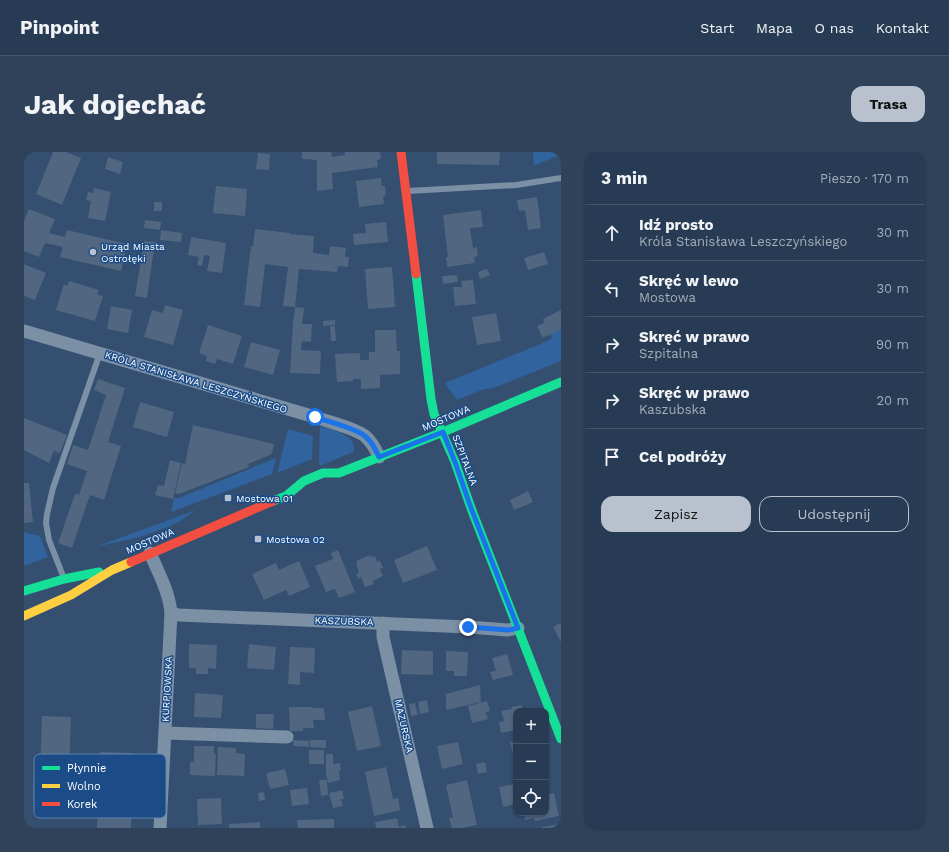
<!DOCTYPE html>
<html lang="pl">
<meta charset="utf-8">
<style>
:root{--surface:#273b54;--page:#2f425a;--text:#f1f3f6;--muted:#a4adb8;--line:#43556b;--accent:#b8c1cd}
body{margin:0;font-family:"Work Sans",sans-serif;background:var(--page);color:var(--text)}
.controls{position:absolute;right:12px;bottom:12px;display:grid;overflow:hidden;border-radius:8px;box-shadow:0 1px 3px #0004}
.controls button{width:36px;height:36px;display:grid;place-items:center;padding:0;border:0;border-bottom:1px solid var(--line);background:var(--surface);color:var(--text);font:20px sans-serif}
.stop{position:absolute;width:12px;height:12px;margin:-9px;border:3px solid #1a73e8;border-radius:50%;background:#fff}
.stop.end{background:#1a73e8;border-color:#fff;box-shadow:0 1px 4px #0008}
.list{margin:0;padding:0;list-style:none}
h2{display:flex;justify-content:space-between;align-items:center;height:52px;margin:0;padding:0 16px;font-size:17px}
h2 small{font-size:13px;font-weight:400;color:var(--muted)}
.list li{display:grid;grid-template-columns:26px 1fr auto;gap:12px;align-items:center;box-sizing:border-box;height:56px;padding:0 16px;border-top:1px solid var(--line)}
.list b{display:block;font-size:15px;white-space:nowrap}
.list p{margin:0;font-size:13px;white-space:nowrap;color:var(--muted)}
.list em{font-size:13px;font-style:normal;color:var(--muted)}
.actions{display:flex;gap:8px;padding:12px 16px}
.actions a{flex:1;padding:9px 0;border:1px solid var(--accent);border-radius:12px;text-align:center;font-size:14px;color:var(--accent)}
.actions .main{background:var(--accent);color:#111}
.icon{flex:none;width:22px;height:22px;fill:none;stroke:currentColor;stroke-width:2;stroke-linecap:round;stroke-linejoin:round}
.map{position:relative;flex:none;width:537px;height:676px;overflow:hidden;border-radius:12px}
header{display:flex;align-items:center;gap:24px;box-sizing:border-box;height:56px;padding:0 20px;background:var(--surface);border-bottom:1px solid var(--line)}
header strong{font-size:19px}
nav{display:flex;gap:22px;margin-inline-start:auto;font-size:14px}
.intro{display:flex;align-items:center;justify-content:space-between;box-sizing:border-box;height:96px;padding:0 24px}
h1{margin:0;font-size:28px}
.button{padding:10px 18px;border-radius:12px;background:var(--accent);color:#111;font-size:14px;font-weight:700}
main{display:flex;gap:24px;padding:0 24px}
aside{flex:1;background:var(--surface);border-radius:12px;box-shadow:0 1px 3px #0004}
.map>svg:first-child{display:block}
.green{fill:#31639f}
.building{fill:#516680}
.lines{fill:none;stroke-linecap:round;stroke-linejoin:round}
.lane{stroke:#7b8fa5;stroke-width:6}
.street{stroke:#7b8fa5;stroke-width:13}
.fast{stroke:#16e098;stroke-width:9}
.slow{stroke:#ffcf43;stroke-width:9}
.jam{stroke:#f24e42;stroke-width:9}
.route{stroke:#1a73e8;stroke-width:5}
.poi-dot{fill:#b8c1cd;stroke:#1c4c88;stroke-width:1.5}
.labels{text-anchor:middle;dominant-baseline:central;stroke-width:3;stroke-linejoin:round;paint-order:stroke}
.poi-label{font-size:10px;fill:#fff;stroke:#1c4c88;text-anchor:start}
.street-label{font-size:10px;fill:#fff;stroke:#1c4c88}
.key{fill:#1c4c88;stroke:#6082ac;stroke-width:1}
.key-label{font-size:11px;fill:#fff}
</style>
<header>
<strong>Pinpoint</strong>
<nav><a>Start</a><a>Mapa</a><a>O nas</a><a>Kontakt</a></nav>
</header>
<div class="intro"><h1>Jak dojechać</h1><a class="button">Trasa</a></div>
<main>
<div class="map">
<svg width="537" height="676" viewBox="0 0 537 676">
<rect width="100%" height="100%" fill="#344f70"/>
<!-- green -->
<g class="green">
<path d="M509 0H537V2L510 14Z"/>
<path d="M537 177V209L475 234 470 236 460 237 433 248C430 242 424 238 421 231L521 190 528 186 526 182Z"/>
<path d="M296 274C308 278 332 282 330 299L327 301 296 314 295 309Z"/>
<path d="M264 277 289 284 288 307 253 321Z"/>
<path d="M252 306 248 322 147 360 150 346H155Z"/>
<path d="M172 358 156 369 146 374 116 385 71 395Z"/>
<path d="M0 379 2 381 16 384 24 405 0 414Z"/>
</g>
<!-- building -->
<g class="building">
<path d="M29 0H42L57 6 38 53 12 42Z"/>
<path d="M278 0H307L308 5 321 3V0H356L357 7 353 8 354 15 308 21 309 37 293 39V8L278 7Z"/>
<path d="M413 0H476L475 13 413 12Z"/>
<path d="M234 1 246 2 245 18 232 17Z"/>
<path d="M84 5 99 10 96 22 81 17Z"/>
<path d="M357 26 358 34H361L362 43 359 44 360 52 335 55 332 29Z"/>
<path d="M192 34 223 37 221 64 189 61Z"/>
<path d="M70 36 87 40 81 69 64 66 67 49 62 48 64 40 69 41Z"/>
<path d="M513 45 517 76 504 78 501 58 495 59 493 48Z"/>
<rect x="130" y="50" width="8" height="9"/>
<path d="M5 57 31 67 25 81 41 85 43 78 103 92 97 119 36 105 39 95 21 91 15 105 0 99V69Z"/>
<path d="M457 58 459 75 446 76 449 96 453 95 454 104 450 105 451 111 423 115 422 105H424L419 63Z"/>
<path d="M121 68 137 70 136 78 120 76Z"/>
<path d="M362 70 364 90 330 93 329 82 342 81 341 72Z"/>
<path d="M231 77 266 81V82L290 84 289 101 305 103 306 94 322 96 321 105H325L324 115 314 114 313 120 275 117 271 155 280 156 278 172H288L287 190 278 189 277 198 297 199 296 222 266 221 269 171 271 155 259 154 264 115 241 112 236 155 220 153 227 94 229 95Z"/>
<path d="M137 78 158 81 157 90 136 88Z"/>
<path d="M167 85 202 91 198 121 183 119 186 104 180 103 178 114 173 113 175 105 164 103Z"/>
<path d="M120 89 131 90 123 146 111 144Z"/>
<path d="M520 100 524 112 504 118 500 106Z"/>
<path d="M0 112 22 121 11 148 0 144Z"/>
<path d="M368 115 371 155 344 157 341 117Z"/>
<path d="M463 117 466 123 456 127 454 120Z"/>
<path d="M433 123 434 130 419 132 418 124Z"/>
<path d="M449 128 452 152 431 154 429 135H438L437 129Z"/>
<path d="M45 129 75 138 73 142 79 144 71 169 32 158 40 132 43 134Z"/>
<path d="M141 153 159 158 149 193 120 185 128 158 139 161Z"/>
<path d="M87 154 108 158 104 181 83 177Z"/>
<path d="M537 158V177L519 186 513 174 520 171 519 167Z"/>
<path d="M472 161 477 189 453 193 448 165Z"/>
<path d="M311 168V173L299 174V169Z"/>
<path d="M184 173 218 184 209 212 193 207 191 212 182 209 183 204 175 201Z"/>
<path d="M306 174H311L312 189H307Z"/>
<path d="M351 178H372L373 199H376V222L356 223V236L337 237V227H329V229L313 230 311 202 336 201V208H345V200H351Z"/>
<path d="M227 190 256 198 249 223 220 215Z"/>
<path d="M74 227 101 236 84 290 97 294 80 348 66 343 48 396 34 391 51 342 55 343 63 319 43 312 49 293 64 298 82 243 70 238Z"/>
<path d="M116 250 150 260 143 285 109 275Z"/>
<path d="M0 266 43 283 36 301 30 299 25 311 0 298Z"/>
<path d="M169 273 250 292 248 302 224 312 225 315 155 342 151 341 158 311 161 312Z"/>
<path d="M146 308 157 311 149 347 131 343 134 333 140 334Z"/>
<path d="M0 331H5L9 370 0 371Z"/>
<path d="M504 339 509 350 490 358 486 348Z"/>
<path d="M403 394 413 418 379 431 370 408Z"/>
<path d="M314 398 331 440 315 446 311 437 302 440 291 414 309 407 307 401Z"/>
<path d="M346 403 347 405 351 404 353 410 356 409 359 416 356 417 359 424 349 429 350 432 341 435 337 425 334 427 332 422 335 421 332 411H333L332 409Z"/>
<path d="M275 409 286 435 265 444 262 438 240 448 228 422 252 411 255 418Z"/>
<path d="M537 471V490L529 475Z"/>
<path d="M165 492 193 493 192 517 184 516V522H172V516H165Z"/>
<path d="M225 492 252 495 250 518 223 516Z"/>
<path d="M266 495 291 496 290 521 276 520V533L264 532Z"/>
<path d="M378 498 409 499V523L377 522Z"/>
<path d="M422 499 444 500 443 524H430V519H422Z"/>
<path d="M483 502 489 523 469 528 466 520 472 519 468 506Z"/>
<path d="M456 533 457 550 422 558V542Z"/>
<path d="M171 541 199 543 197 566 170 565Z"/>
<path d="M403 548 405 560 396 562 394 550Z"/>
<path d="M463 549 466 559 462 560 464 567 448 571 444 554Z"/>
<path d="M391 551 394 563 387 564 385 552Z"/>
<path d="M498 553 499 559H492V578L477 581 475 570 480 569 477 559 488 557 487 555Z"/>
<path d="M348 554 357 594 333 599 324 560Z"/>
<path d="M265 555H289V556H300L301 568H289L290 576H279V579H266Z"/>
<path d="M232 562H250L249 577 232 576Z"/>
<path d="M18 564 47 565 45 620 75 621 76 600 110 601 107 676H73L74 642 44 641V651L9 649 10 622H16Z"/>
<path d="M269 588 285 589V595L269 594Z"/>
<path d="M286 588H302V596L286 595Z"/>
<path d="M492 589V607H491L490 602H489L486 590Z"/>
<path d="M434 590 439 612 418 617 413 594Z"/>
<path d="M170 594H190V602H192L191 624 166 623V610H170Z"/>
<path d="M194 595 212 596V601L221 602 220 624 193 623Z"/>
<rect x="285" y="598" width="15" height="14"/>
<path d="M302 602H309V612L316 611 317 618 315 619 316 628 304 631 302 621Z"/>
<path d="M461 610 463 620 454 622 452 612Z"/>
<path d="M362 615 369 647 374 646 376 658 350 664 341 620Z"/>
<path d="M261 617 265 633 246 637 242 621Z"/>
<path d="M295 628H303L304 643 297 644Z"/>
<path d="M443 628 453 673 437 676H428L425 666H429L422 633Z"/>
<path d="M492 632V652L479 655 475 635Z"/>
<path d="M283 636 285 652 268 654 266 638Z"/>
<path d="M318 638 320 647 310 649 317 648 319 654 309 656 305 641Z"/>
<path d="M240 640 241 648 235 649 234 641Z"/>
<path d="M530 641 535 664 511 669 510 666 501 668 500 661H522V643Z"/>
<path d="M197 646 198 672 174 673 173 647Z"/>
<path d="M373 666 375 675 381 673 382 676H352L351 670Z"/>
<path d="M310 667V676H274L273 668Z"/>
<path d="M236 670V676H205V672Z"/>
<path d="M537 672V676H518V675Z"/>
</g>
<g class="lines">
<!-- lane -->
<g class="lane">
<path d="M384 39 492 33 537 26"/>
<path d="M39 424 25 388 22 371 23 362 29 336 76 201"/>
</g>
<!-- street -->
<g class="street">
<path d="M0 179 291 265C305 270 331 276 341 284 348 290 352 298 355 305"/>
<path d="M126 401C134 420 145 439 147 461L136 676"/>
<path d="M147 461 155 463 444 475 484 478 494 476"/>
<path d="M359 471V485L403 676"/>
<path d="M141 581 263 585"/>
</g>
<!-- fast -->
<g class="fast">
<path d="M392 122 407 247 410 262 431 310 447 356 537 587"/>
<path d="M249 349 262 344 280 329 299 321H315L419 280 537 230"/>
<path d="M0 439 40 427 75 420"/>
</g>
<!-- slow -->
<path class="slow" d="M0 464 47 443 88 418 107 410"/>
<!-- jam -->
<g class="jam">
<path d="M377 0 392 122"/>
<path d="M107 410 249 349"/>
</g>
</g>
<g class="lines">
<!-- route -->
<path class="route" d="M291 265C305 270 331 276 341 284 348 290 352 298 355 305L419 280 431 310 447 356 494 476 484 478 444 475"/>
</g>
<!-- markers -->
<g class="poi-dot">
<circle cx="69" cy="100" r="4"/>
<rect x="200" y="342" width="8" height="8" rx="2"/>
<rect x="230" y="383" width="8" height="8" rx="2"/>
</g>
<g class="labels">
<!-- poi labels -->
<g class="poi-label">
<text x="77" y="94">Urząd Miasta<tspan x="77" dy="12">Ostrołęki</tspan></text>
<text x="212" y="346">Mostowa 01</text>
<text x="242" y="387">Mostowa 02</text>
</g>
<!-- street labels -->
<g class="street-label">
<text transform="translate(172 230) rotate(17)">KRÓLA STANISŁAWA LESZCZYŃSKIEGO</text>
<text transform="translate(422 266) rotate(-23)">MOSTOWA</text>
<text transform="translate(441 308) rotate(69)">SZPITALNA</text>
<text transform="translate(126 389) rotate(-23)">MOSTOWA</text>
<text transform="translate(320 469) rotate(2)">KASZUBSKA</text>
<text transform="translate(143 537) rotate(-87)">KURPIOWSKA</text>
<text transform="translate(380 574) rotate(77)">MAZURSKA</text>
</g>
</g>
<!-- legend -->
<rect x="10" y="602" width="132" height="64" rx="6" class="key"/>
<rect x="18" y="614" width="18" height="4" fill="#16e098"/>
<rect x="18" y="632" width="18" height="4" fill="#ffcf43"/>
<rect x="18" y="650" width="18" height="4" fill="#f24e42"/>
<g class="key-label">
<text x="43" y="620">Płynnie</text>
<text x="43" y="638">Wolno</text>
<text x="43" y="656">Korek</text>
</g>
</svg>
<div class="controls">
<button>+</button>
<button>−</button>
<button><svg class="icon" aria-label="locate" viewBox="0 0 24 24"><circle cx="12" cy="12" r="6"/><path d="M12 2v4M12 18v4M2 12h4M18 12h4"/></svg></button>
</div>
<div class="stop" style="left:291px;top:265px"></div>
<div class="stop end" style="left:444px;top:475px"></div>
</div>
<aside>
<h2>3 min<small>Pieszo · 170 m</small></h2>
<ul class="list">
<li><svg class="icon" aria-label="ahead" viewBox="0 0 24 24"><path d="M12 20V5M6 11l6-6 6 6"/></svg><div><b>Idź prosto</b><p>Króla Stanisława Leszczyńskiego</p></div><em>30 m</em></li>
<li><svg class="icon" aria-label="left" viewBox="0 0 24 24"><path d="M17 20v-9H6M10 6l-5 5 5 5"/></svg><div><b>Skręć w lewo</b><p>Mostowa</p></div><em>30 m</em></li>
<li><svg class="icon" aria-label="right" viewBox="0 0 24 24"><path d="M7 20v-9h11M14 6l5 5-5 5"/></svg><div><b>Skręć w prawo</b><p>Szpitalna</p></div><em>90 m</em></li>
<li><svg class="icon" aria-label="right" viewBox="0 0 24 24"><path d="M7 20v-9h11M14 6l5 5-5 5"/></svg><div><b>Skręć w prawo</b><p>Kaszubska</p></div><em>20 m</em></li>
<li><svg class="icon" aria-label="arrive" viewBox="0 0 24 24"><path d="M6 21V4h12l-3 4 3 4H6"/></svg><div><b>Cel podróży</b></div></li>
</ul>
<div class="actions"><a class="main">Zapisz</a><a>Udostępnij</a></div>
</aside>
</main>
